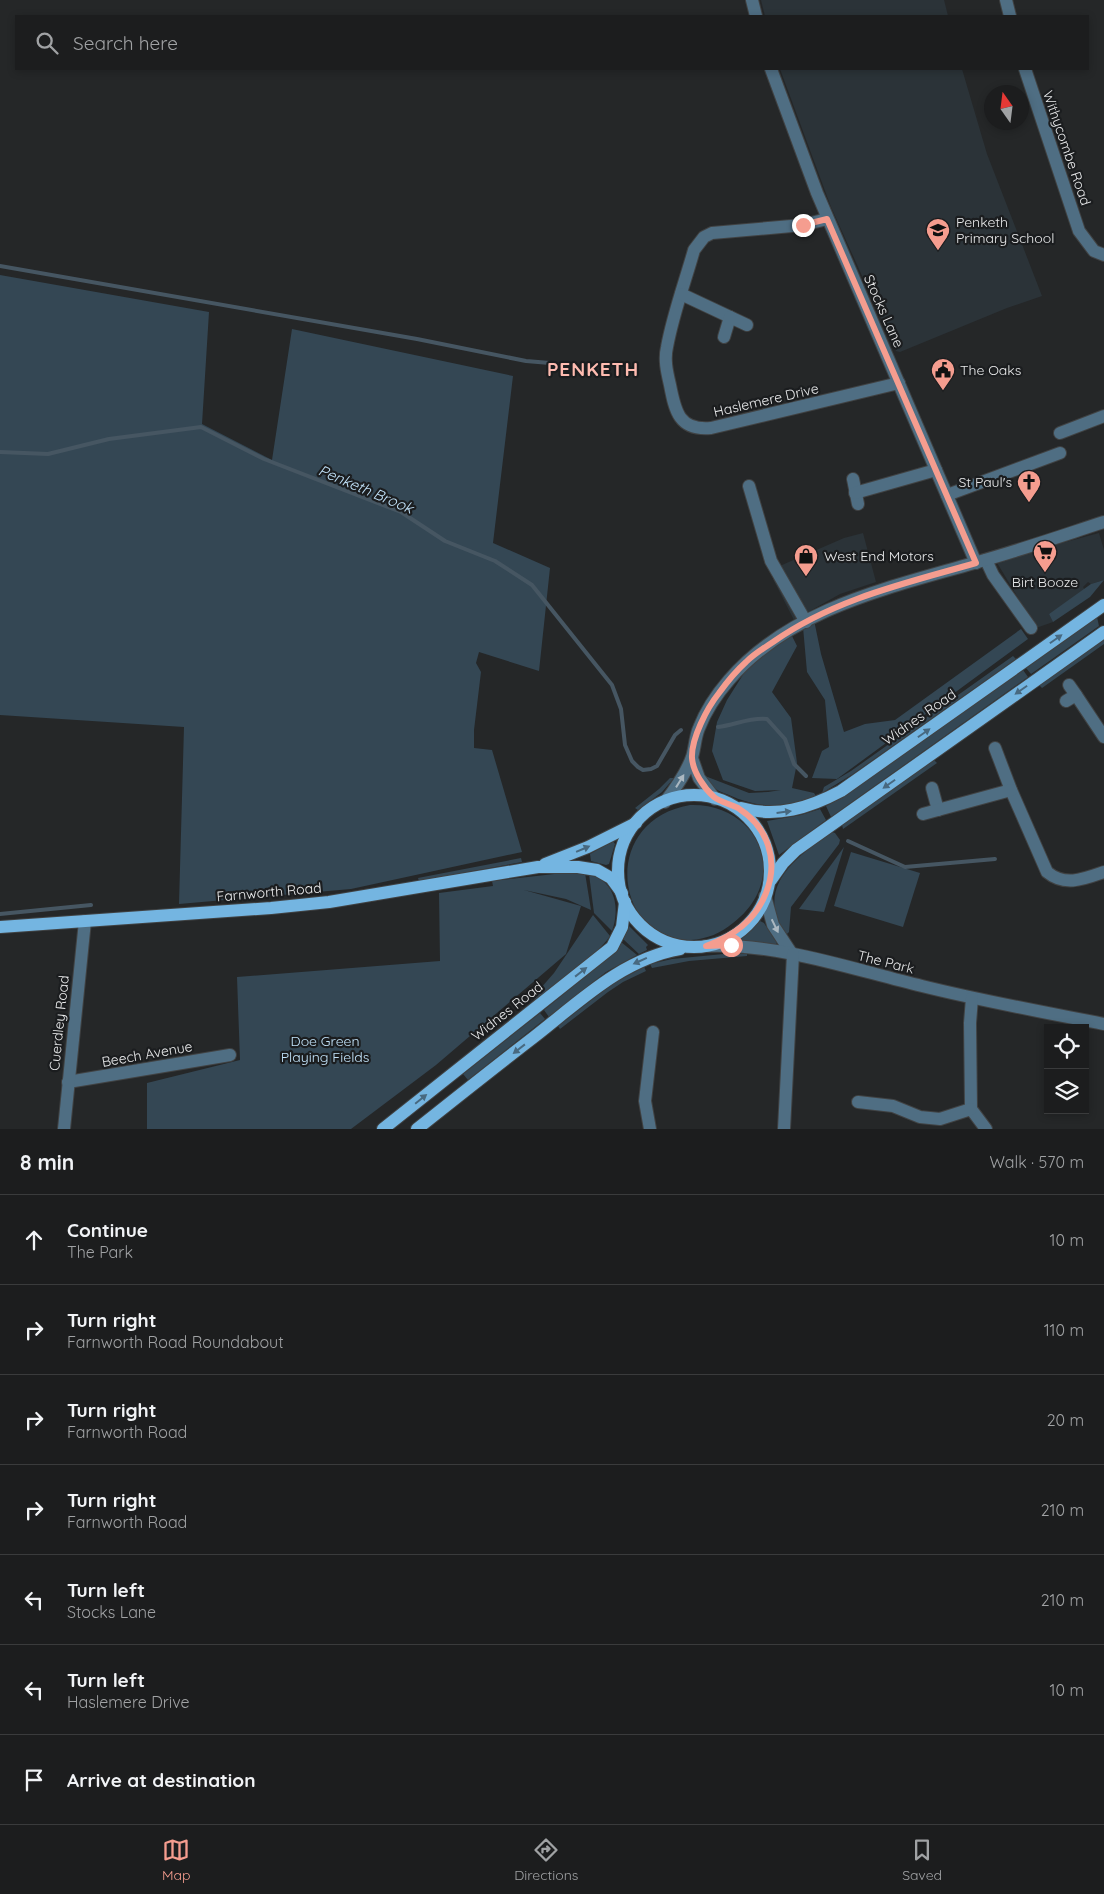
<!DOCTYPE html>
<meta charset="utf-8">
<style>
:root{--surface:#1c1d1e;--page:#252627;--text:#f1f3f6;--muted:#a0a2a4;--line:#3a3b3c;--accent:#f59d8f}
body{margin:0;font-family:Quicksand,sans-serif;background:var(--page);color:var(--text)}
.controls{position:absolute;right:15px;bottom:15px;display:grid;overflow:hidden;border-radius:0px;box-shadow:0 2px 8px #0003}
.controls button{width:45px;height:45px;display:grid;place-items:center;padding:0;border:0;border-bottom:1px solid var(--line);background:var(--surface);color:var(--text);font:25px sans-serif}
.compass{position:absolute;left:984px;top:85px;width:45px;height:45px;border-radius:50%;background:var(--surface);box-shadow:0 2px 8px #0003;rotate:346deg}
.stop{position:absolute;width:15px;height:15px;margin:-11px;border:4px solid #f59d8f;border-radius:50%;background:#fff}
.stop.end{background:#f59d8f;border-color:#fff;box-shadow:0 1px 5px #0008}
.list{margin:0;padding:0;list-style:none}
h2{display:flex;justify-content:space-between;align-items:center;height:65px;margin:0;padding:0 20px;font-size:21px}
h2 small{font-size:16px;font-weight:400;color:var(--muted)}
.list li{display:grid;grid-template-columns:32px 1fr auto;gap:15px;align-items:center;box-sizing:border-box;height:90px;padding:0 20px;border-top:1px solid var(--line)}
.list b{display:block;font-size:19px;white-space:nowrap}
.list p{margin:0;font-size:16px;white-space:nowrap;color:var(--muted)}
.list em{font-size:16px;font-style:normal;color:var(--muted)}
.icon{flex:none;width:28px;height:28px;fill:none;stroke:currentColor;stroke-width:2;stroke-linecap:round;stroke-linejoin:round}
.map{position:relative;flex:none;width:1104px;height:1129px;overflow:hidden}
.search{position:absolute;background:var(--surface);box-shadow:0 2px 8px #0003;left:15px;right:15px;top:15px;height:55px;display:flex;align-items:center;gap:12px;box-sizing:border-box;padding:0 18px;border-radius:0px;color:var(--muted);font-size:19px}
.sheet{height:695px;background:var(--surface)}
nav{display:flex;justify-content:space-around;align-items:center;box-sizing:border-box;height:70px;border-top:1px solid var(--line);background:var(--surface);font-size:14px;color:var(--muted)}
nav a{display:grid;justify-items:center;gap:2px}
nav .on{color:var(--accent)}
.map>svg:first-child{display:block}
.built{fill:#2b3338}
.green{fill:#344754}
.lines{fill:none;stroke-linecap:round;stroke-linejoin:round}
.stream{stroke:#465662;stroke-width:4}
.minor-casing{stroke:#404243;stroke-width:14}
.major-casing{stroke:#404243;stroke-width:14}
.minor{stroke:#4f6e83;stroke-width:12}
.major{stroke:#74b5e1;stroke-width:12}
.oneway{fill:#486980}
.oneway2{fill:#abb8c1}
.route{stroke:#f59d8f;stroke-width:6}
.labels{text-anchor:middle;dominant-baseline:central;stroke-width:4.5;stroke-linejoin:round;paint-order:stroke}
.street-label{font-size:14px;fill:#e9eaeb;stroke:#1b1d1f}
.poi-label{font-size:14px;fill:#e9eaeb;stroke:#1b1d1f;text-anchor:start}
.park-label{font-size:14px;fill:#c3e4fb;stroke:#1b1d1f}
.water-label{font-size:15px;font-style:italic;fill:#c1e2f9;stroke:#1b1d1f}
.district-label{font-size:19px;font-weight:bold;letter-spacing:1px;fill:#febbb0;stroke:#1b1d1f}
</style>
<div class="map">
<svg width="1104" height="1129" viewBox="0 0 1104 1129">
<rect width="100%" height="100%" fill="#252728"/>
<!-- built -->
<g class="built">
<path d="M761 0H944L948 16H765Z"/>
<path d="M780 69H962L987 154 1042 296 1007 308 900 352 896 351 831 207Z"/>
<path d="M863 533 876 582 840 594 794 620 773 579 782 565 844 538Z"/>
<path d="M1099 533 1104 550V580L1091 584 1088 582 1083 587 1085 590 1049 614 1053 622 1036 628 996 561Z"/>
</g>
<!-- green -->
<g class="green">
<path d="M0 275 209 312 202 424 272 460 292 329 513 376 493 543 550 568 539 671 479 652 476 663 481 672 474 730V748L492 750 522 852 351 889 179 904 184 727 0 715Z"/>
<path d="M1104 580 1090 597 1053 622 1049 614 1091 584Z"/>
<path d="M1097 617 1099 626 1031 674 1026 668Z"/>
<path d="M814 620 821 654 844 732 865 724 895 720 1021 629 1028 639 837 779 812 778 822 751 829 747 825 700 807 672 803 627Z"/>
<path d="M791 634 797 646 772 692 791 718 797 763 792 788 814 793 816 796C785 810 758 808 729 795 724 793 718 791 714 788 711 785 708 779 705 776L749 793 768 792 781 790 755 791 723 780 712 751 717 722 727 700 751 662Z"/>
<path d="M1104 639V644L1042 688 1039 685Z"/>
<path d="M1013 656 1016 659 853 774 822 793 824 787 851 771Z"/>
<path d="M1023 670 1028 677 831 817 826 806 841 798Z"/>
<path d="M934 760 937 763 843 829 842 825Z"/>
<path d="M670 778H674L662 792 638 810 635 808 659 789Z"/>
<path d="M690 805C760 803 791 879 733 923 721 933 707 939 691 940 615 943 598 821 690 805Z"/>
<path d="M820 809 826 820 779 855 767 821 801 815Z"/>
<path d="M832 832 835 833 840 840 839 844 791 907 789 932 785 936C755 886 794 859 832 832Z"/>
<path d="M613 841 615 844 609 864 606 865 591 861 590 854Z"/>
<path d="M844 847 824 912 799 909Z"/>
<path d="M851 852 920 873 903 927 834 906Z"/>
<path d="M521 858 522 862 419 881 418 878 423 877Z"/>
<path d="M563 873H585L591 910 566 899 524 890 581 906 566 954 436 1065 351 1129H147V1083L240 1060 237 977 440 961 439 893 493 886 492 881Z"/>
<path d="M589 874C616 881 620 909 612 931L594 913Z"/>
<path d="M593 915 610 936C595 958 557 983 535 1000L533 997 554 973Z"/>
<path d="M760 921 764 923 777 943 774 946 741 942 740 939Z"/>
<path d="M629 926 648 945 646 947 647 950 639 954 623 939Z"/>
<path d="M621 942 637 955 606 972 549 1017 544 1010 608 958Z"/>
<path d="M734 953 747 954V956L689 961 652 968 650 964 672 959Z"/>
<path d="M644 967 646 971 623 982 608 992 560 1029 558 1026 612 984Z"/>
<path d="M540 1013 545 1019 468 1080 463 1074Z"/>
</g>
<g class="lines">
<!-- stream -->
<g class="stream">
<path d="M0 266 417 339 526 361 550 363 565 368"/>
<path d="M0 452 48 454 109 439 201 427 264 459 401 512 445 541 495 561 532 585 612 685 621 709 625 745 632 761 638 767 643 770 651 769 657 766 675 735 681 730"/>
<path d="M718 727C735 725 750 717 767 719L785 739 794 764 806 776"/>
<path d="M848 841 905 867 995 859"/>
<path d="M0 914 91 905"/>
</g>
<!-- minor casing -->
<g class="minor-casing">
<g id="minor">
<path d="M752 0 756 16"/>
<path d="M1006 0 1010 16"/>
<path d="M771 69 817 193 976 563"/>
<path d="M1025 69 1079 231 1094 251 1104 255"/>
<path d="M827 219 803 225 712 233 704 237 694 250C685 282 673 314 667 347 664 360 667 372 670 385 675 411 679 431 711 428L899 383"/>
<path d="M681 294 730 317"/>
<path d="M724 337 730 317 747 325"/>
<path d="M1060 433 1104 416"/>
<path d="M853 479 858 504"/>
<path d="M749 486 771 561 806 622"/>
<path d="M855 493 936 470"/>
<path d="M947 495 1060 453"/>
<path d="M986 560 993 575 1031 628"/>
<path d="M1076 695 1104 737"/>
<path d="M1066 701 1076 695 1069 685"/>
<path d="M995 748 1011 790 1047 872C1065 887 1084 879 1104 872"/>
<path d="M692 758 699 778 715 799"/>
<path d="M932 788 938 810"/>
<path d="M665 802C675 789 686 774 692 757 695 748 695 737 699 728 706 710 716 695 729 680 790 609 888 588 974 563 1018 551 1061 536 1104 522"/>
<path d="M923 814 1011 790"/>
<path d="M765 896 773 925 792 954"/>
<path d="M706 946C779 943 851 969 922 986 982 1001 1043 1012 1104 1024"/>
<path d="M972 998 970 1023 971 1109 986 1129"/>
<path d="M68 1082 230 1055"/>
<path d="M858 1102 893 1106 920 1117 940 1119 971 1109"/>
<path d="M64 1129 85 921"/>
<path d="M650 1129 645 1101 653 1032"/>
<path d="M784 1129 793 954"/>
</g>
</g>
<!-- major casing -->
<g class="major-casing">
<g id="major">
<circle cx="694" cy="871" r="76"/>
<path d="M741 808C777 818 809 808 841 791L1104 605"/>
<path d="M545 864 588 847 636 823"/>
<path d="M771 880 783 863 796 850 1104 632"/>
<path d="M0 927 271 908 329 902 538 867H578L597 870 611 878 622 893"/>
<path d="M383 1129 612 947 622 927 625 902"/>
<path d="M417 1129C456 1098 495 1067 534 1037 579 1002 622 959 680 949"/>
</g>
</g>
<!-- minor -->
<use href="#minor" class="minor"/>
<!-- major -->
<use href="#major" class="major"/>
</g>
<!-- one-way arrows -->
<defs><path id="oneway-solid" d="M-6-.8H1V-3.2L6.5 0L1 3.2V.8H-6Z" transform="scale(1.25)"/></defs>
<g class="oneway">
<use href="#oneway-solid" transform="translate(1056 639) rotate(-35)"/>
<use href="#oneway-solid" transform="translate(1021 690) rotate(145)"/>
<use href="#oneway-solid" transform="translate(924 733) rotate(-35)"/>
<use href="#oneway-solid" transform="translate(889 784) rotate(145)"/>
<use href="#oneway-solid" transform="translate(784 812) rotate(-7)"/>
<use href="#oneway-solid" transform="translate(583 849) rotate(-23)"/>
<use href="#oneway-solid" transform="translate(640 961) rotate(156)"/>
<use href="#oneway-solid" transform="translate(581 972) rotate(-38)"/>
<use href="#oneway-solid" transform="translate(519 1049) rotate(142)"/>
<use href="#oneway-solid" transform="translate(421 1099) rotate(-39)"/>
</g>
<g class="oneway2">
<use href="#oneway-solid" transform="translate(680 781) rotate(-58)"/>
<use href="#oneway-solid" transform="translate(775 926) rotate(64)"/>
</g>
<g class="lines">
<!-- route -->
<path class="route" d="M731 945 706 946C733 936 755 921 766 893 779 860 768 827 738 808 730 804 720 802 714 797 704 788 693 772 692 758 691 739 707 708 719 693 727 682 736 671 746 662 754 654 764 648 773 642 834 599 906 583 976 563L827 219 803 225"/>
</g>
<!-- icons -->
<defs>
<g id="school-pin" transform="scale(1.25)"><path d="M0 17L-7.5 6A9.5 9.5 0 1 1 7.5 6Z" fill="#f59d8f" stroke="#1b1d1f"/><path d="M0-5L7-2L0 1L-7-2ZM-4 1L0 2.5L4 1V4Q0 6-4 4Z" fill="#111"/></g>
<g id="civic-pin" transform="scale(1.25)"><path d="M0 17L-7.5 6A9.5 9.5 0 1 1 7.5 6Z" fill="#f59d8f" stroke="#1b1d1f"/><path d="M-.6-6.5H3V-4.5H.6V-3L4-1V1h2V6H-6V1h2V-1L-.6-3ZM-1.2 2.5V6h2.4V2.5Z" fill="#111"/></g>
<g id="church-pin" transform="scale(1.25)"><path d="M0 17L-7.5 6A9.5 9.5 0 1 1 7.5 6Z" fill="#f59d8f" stroke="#1b1d1f"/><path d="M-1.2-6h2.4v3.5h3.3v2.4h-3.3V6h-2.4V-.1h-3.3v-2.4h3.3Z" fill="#111"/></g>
<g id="supermarket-pin" transform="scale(1.25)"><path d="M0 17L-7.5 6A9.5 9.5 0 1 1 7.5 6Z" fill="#f59d8f" stroke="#1b1d1f"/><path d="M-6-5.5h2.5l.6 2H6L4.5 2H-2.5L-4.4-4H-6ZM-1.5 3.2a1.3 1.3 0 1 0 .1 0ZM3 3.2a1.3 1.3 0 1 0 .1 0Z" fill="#111"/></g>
<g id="shop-pin" transform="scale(1.25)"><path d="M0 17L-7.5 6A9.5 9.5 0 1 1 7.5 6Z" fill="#f59d8f" stroke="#1b1d1f"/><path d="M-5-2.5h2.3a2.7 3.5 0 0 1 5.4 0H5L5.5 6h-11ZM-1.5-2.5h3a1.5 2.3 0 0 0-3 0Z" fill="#111"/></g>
</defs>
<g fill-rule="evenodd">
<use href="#school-pin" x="938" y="230"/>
<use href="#civic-pin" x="943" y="370"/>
<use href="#church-pin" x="1029" y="482"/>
<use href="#supermarket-pin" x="1045" y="552"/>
<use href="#shop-pin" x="806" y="556"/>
</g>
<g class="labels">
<!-- street labels -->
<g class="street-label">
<text transform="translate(1067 148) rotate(71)">Withycombe Road</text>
<text transform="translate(884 311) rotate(66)">Stocks Lane</text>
<text transform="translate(766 400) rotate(-13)">Haslemere Drive</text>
<text transform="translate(919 717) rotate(-35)">Widnes Road</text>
<text transform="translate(269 892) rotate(-5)">Farnworth Road</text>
<text transform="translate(886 962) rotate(14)">The Park</text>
<text transform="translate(507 1011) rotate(-38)">Widnes Road</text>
<text transform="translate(59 1023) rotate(-84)">Cuerdley Road</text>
<text transform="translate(147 1054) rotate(-10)">Beech Avenue</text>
</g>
<!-- poi labels -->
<g class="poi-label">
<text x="956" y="222">Penketh<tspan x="956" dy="16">Primary School</tspan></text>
<text x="960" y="370">The Oaks</text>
<text x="1012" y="482" text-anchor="end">St Paul's</text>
<text x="824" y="556">West End Motors</text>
<text x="1045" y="582" text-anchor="middle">Birt Booze</text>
</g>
<!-- park labels -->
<g class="park-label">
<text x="325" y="1041">Doe Green<tspan x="325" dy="16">Playing Fields</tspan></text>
</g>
<!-- water labels -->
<g class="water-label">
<text transform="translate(366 489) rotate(23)">Penketh Brook</text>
</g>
<!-- district labels -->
<g class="district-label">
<text x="593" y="369">PENKETH</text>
</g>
</g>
</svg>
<div class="controls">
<button><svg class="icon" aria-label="locate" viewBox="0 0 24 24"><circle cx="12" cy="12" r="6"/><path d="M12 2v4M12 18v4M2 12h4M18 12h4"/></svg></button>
<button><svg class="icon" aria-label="layers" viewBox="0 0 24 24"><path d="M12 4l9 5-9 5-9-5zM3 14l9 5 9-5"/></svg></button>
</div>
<svg class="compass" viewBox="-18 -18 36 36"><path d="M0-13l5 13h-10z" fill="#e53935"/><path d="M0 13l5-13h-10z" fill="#a0a2a4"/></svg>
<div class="stop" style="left:731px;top:945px"></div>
<div class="stop end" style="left:803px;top:225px"></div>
<div class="search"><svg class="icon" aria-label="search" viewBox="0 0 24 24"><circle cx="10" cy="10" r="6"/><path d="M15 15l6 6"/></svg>Search here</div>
</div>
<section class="sheet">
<h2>8 min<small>Walk · 570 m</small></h2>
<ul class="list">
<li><svg class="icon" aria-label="ahead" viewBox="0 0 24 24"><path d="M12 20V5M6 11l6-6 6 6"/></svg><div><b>Continue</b><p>The Park</p></div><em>10 m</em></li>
<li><svg class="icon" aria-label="right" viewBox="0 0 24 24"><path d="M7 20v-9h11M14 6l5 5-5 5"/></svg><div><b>Turn right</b><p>Farnworth Road Roundabout</p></div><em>110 m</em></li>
<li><svg class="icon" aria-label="right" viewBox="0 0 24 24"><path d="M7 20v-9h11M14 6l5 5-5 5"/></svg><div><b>Turn right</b><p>Farnworth Road</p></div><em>20 m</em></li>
<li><svg class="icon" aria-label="right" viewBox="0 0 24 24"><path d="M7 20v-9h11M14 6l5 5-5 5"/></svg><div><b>Turn right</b><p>Farnworth Road</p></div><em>210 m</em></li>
<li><svg class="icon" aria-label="left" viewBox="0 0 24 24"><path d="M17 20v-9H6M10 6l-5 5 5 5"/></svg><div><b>Turn left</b><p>Stocks Lane</p></div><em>210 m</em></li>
<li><svg class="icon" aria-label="left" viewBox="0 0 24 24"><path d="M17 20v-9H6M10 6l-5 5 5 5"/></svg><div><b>Turn left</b><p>Haslemere Drive</p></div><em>10 m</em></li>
<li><svg class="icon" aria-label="arrive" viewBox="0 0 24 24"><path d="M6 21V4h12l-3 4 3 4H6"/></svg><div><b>Arrive at destination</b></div></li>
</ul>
</section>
<nav>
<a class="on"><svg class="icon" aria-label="map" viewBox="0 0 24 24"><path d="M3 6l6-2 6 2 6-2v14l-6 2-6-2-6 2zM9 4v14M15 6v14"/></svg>Map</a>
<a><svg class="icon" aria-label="directions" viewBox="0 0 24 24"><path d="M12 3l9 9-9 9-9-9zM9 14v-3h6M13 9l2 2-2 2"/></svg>Directions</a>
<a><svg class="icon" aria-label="saved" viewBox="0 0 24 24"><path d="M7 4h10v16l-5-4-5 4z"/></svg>Saved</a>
</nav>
